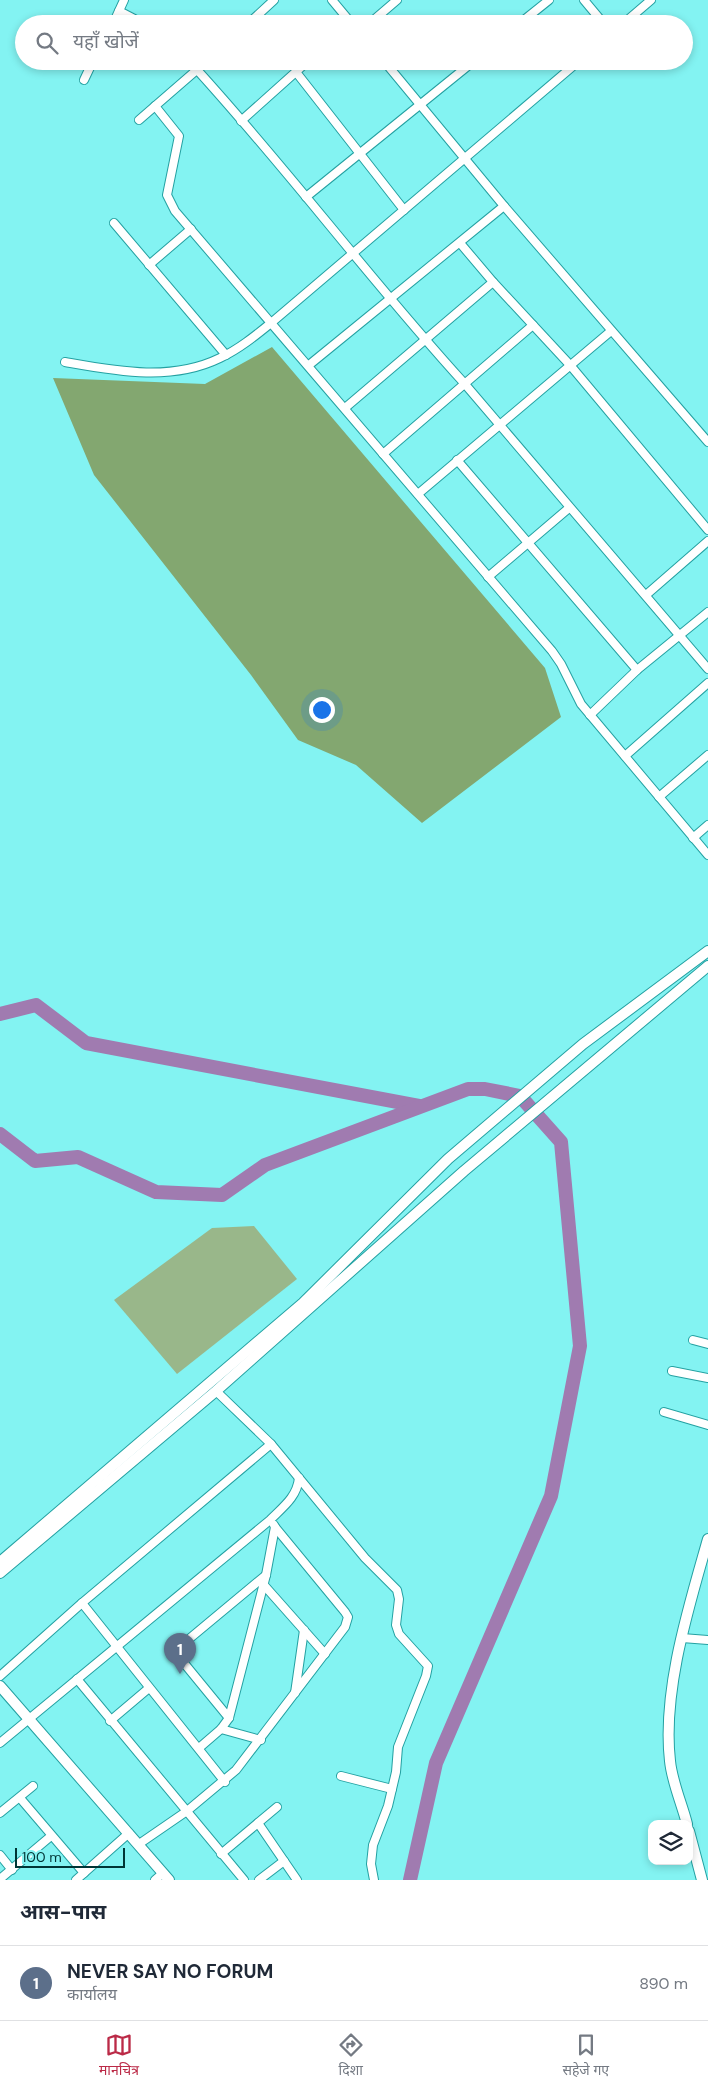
<!DOCTYPE html>
<html lang="hi">
<meta charset="utf-8">
<style>
:root{--surface:#fff;--page:#f6f6f7;--text:#1f2937;--muted:#747a83;--line:#e0e1e3;--accent:#bb2a47}
body{margin:0;font-family:"DM Sans","Noto Sans Devanagari",sans-serif;background:var(--page);color:var(--text)}
.controls{position:absolute;right:15px;bottom:15px;display:grid;overflow:hidden;border-radius:10px;box-shadow:0 2px 8px #0003}
.controls button{width:45px;height:45px;display:grid;place-items:center;padding:0;border:0;border-bottom:1px solid var(--line);background:var(--surface);color:var(--text);font:25px sans-serif}
.scale{position:absolute;left:15px;bottom:12px;width:110px;box-sizing:border-box;padding-left:5px;border:2px solid #003535;border-top:0;font-size:14px;line-height:18px;white-space:nowrap;color:#003535;-webkit-text-stroke:4px #83f3f2;paint-order:stroke}
.you{position:absolute;left:321px;top:709px;width:18px;height:18px;margin:-12px;border:4px solid #fff;border-radius:50%;background:#1a73e8;box-shadow:0 0 0 8px #1a73e833}
.badge{display:grid;place-items:center;width:32px;height:32px;border-radius:50%;background:var(--accent);color:#fff;font-size:16px;font-weight:700}
.pin{position:absolute;translate:-50% -41px;filter:drop-shadow(0 1px 2px #0008)}
.pin::after{content:'';position:absolute;top:26px;width:18px;height:15px;background:inherit;clip-path:polygon(0 0,100% 0,50% 100%)}
.list{margin:0;padding:0;list-style:none}
h2{display:flex;justify-content:space-between;align-items:center;height:65px;margin:0;padding:0 20px;font-size:21px}
h2 small{font-size:16px;font-weight:400;color:var(--muted)}
.list li{display:grid;grid-template-columns:32px 1fr auto;gap:15px;align-items:center;box-sizing:border-box;height:75px;padding:0 20px;border-top:1px solid var(--line)}
.list b{display:block;font-size:19px;white-space:nowrap}
.list p{margin:0;font-size:16px;white-space:nowrap;color:var(--muted)}
.list em{font-size:16px;font-style:normal;color:var(--muted)}
.icon{flex:none;width:28px;height:28px;fill:none;stroke:currentColor;stroke-width:2;stroke-linecap:round;stroke-linejoin:round}
.map{position:relative;flex:none;width:708px;height:1880px;overflow:hidden}
.search{position:absolute;background:var(--surface);box-shadow:0 2px 8px #0003;left:15px;right:15px;top:15px;height:55px;display:flex;align-items:center;gap:12px;box-sizing:border-box;padding:0 18px;border-radius:28px;color:var(--muted);font-size:19px}
.sheet{height:140px;background:var(--surface)}
nav{display:flex;justify-content:space-around;align-items:center;box-sizing:border-box;height:70px;border-top:1px solid var(--line);background:var(--surface);font-size:14px;color:var(--muted)}
nav a{display:grid;justify-items:center;gap:2px}
nav .on{color:var(--accent)}
.map>svg:first-child{display:block}
.green{fill:#99b78a}
.forest{fill:#83a770}
.lines{fill:none;stroke-linecap:round;stroke-linejoin:round}
.river{stroke:#a07bb0;stroke-width:14}
.street-casing{stroke:#24a1a2;stroke-width:10}
.secondary-casing{stroke:#24a1a2;stroke-width:12}
.street{stroke:#fff;stroke-width:8}
.secondary{stroke:#fff;stroke-width:10}
</style>
<div class="map">
<svg width="708" height="1880" viewBox="0 0 708 1880">
<rect width="100%" height="100%" fill="#83f3f2"/>
<!-- green -->
<path class="green" d="M254 1226 297 1279 177 1374 114 1300 212 1228Z"/>
<!-- forest -->
<path class="forest" d="M272 347 545 668 561 717 422 823 356 765 298 740 251 675 94 475 53 378 205 384Z"/>
<g class="lines">
<!-- river -->
<g class="river">
<path d="M0 1014 36 1005 86 1043 419 1106"/>
<path d="M0 1134 35 1161 78 1157 156 1192 222 1195 265 1165 468 1089H485L520 1096 561 1142 580 1346 551 1496 436 1763 410 1880"/>
</g>
<!-- street casing -->
<g class="street-casing">
<g id="street">
<path d="M332 0 352 24"/>
<path d="M584 0 604 24"/>
<path d="M119 11 144 24"/>
<path d="M113 24 124 0"/>
<path d="M248 24 274 0"/>
<path d="M369 24 397 0"/>
<path d="M519 24 549 0"/>
<path d="M623 24 651 0"/>
<path d="M189 61C285 165 369 279 464 383L708 669"/>
<path d="M384 61 504 206 708 442"/>
<path d="M296 72 404 210"/>
<path d="M84 80 93 61"/>
<path d="M155 106 179 136 167 195 175 211 552 651 561 664 581 704 708 855"/>
<path d="M139 120 207 61"/>
<path d="M241 121 308 61"/>
<path d="M306 197 474 61"/>
<path d="M114 223 226 355"/>
<path d="M460 243 493 282 570 365 708 530"/>
<path d="M149 265 191 229"/>
<path d="M65 362C116 371 171 382 220 358 239 349 255 336 271 323L579 61"/>
<path d="M309 365 504 206"/>
<path d="M345 408 493 282"/>
<path d="M383 454 533 325"/>
<path d="M457 460 637 670"/>
<path d="M418 494 611 331"/>
<path d="M488 577 569 508"/>
<path d="M646 595 708 541"/>
<path d="M590 715 637 670 708 612"/>
<path d="M625 756 708 683"/>
<path d="M659 797 708 755"/>
<path d="M693 838 708 825"/>
<path d="M693 1340 708 1344"/>
<path d="M672 1371 708 1378"/>
<path d="M216 1391 271 1444 365 1558 397 1590 399 1599 396 1625 399 1634 428 1666 426 1676 398 1747 396 1772 388 1806 373 1845 371 1864 374 1880"/>
<path d="M664 1412 708 1425"/>
<path d="M263 1584 325 1654"/>
<path d="M82 1603 225 1782"/>
<path d="M682 1638 708 1640"/>
<path d="M0 1676 82 1603 271 1444"/>
<path d="M77 1679 244 1880"/>
<path d="M295 1693 304 1630"/>
<path d="M229 1718 179 1657 177 1649 266 1575"/>
<path d="M110 1721 149 1688"/>
<path d="M221 1729 261 1740"/>
<path d="M0 1743 270 1520C283 1507 297 1497 299 1478"/>
<path d="M199 1748 221 1729 229 1718 266 1575 275 1527 274 1525"/>
<path d="M341 1776 392 1789"/>
<path d="M20 1798 84 1873"/>
<path d="M0 1813 33 1786"/>
<path d="M258 1823 297 1880"/>
<path d="M139 1844 187 1811 236 1770 345 1627 348 1617 345 1612 275 1527"/>
<path d="M221 1854 277 1807"/>
<path d="M0 1855 12 1870"/>
<path d="M0 1879 51 1836"/>
<path d="M76 1880 129 1833"/>
<path d="M155 1880 163 1873"/>
<path d="M259 1880 284 1861"/>
</g>
</g>
<!-- secondary casing -->
<g class="secondary-casing">
<g id="secondary">
<path d="M0 1562 303 1303 448 1159 583 1044 708 951"/>
<path d="M0 1573 216 1391 464 1171 708 966"/>
<path d="M0 1686 169 1880"/>
<path d="M687 1824C682 1804 672 1782 670 1761 662 1691 689 1606 708 1539"/>
<path d="M689 1831 702 1880"/>
</g>
</g>
<!-- street -->
<use href="#street" class="street"/>
<!-- secondary -->
<use href="#secondary" class="secondary"/>
</g>
</svg>
<div class="controls">
<button><svg class="icon" aria-label="layers" viewBox="0 0 24 24"><path d="M12 4l9 5-9 5-9-5zM3 14l9 5 9-5"/></svg></button>
</div>
<div class="scale">100 m</div>
<div class="you"></div>
<div class="pin badge" style="left:180px;top:1674px;background:#5c6f8a">1</div>
<div class="search"><svg class="icon" aria-label="search" viewBox="0 0 24 24"><circle cx="10" cy="10" r="6"/><path d="M15 15l6 6"/></svg>यहाँ खोजें</div>
</div>
<section class="sheet">
<h2>आस-पास<small></small></h2>
<ul class="list">
<li><span class="badge" style="background:#5c6f8a">1</span><div><b>NEVER SAY NO FORUM</b><p>कार्यालय</p></div><em>890 m</em></li>
</ul>
</section>
<nav>
<a class="on"><svg class="icon" aria-label="map" viewBox="0 0 24 24"><path d="M3 6l6-2 6 2 6-2v14l-6 2-6-2-6 2zM9 4v14M15 6v14"/></svg>मानचित्र</a>
<a><svg class="icon" aria-label="directions" viewBox="0 0 24 24"><path d="M12 3l9 9-9 9-9-9zM9 14v-3h6M13 9l2 2-2 2"/></svg>दिशा</a>
<a><svg class="icon" aria-label="saved" viewBox="0 0 24 24"><path d="M7 4h10v16l-5-4-5 4z"/></svg>सहेजे गए</a>
</nav>
